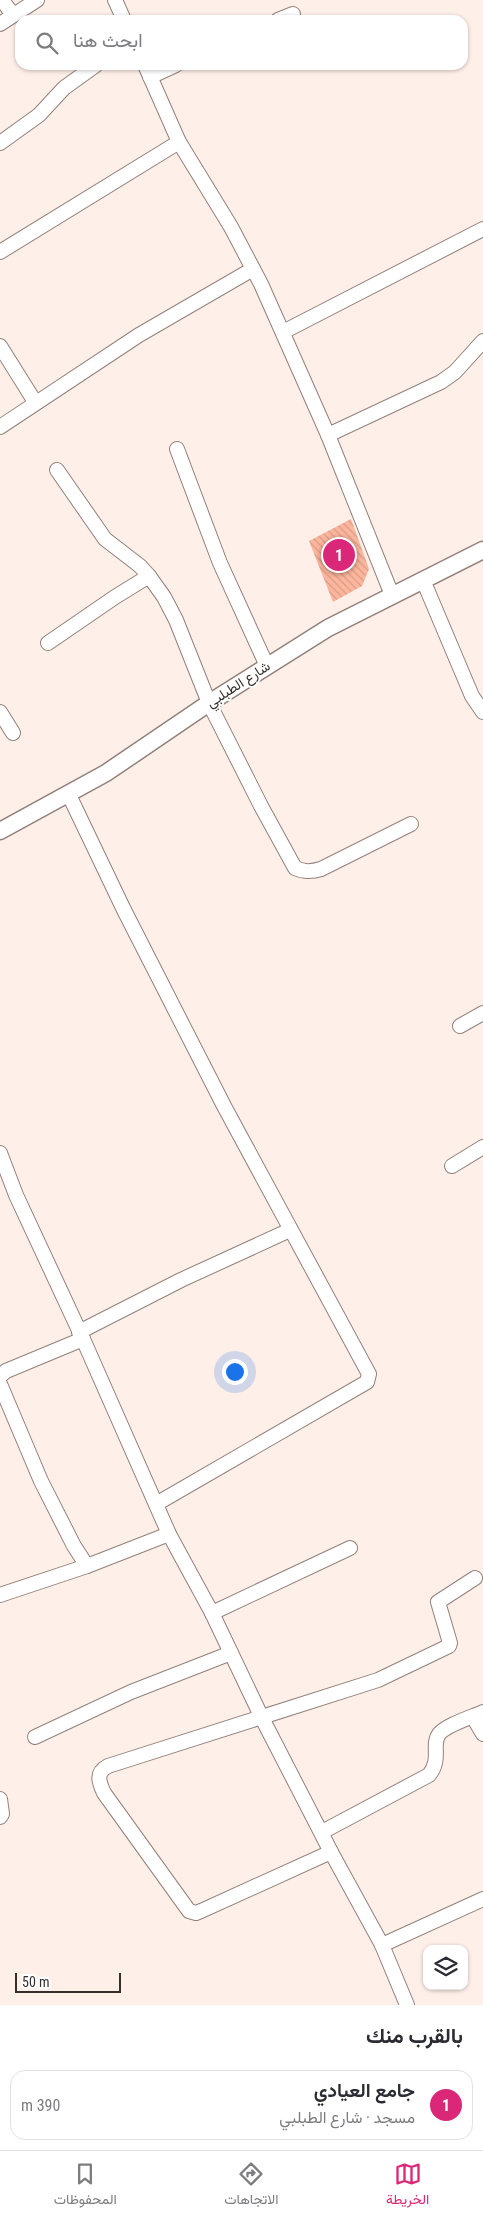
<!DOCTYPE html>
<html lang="ar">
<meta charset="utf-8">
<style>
:root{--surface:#fff;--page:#f7f7f7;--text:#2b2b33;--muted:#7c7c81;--line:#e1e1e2;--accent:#db2777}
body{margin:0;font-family:"Roboto Condensed",Vazirmatn,sans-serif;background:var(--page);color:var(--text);direction:rtl}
.controls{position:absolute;right:15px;bottom:15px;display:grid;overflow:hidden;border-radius:10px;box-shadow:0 1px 4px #0004}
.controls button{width:45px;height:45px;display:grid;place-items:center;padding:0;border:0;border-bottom:1px solid var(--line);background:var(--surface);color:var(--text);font:25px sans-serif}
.scale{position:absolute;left:15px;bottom:12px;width:106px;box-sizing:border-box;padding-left:5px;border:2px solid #352e2b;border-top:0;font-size:14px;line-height:18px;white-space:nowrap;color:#352e2b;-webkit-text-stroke:4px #fff;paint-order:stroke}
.you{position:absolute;left:234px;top:1371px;width:18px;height:18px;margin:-12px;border:4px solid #fff;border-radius:50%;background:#1a73e8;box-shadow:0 0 0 8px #1a73e833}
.badge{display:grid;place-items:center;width:32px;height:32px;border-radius:50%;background:var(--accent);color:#fff;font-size:16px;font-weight:700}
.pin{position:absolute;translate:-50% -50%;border:2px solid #fff;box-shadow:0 1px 5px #0006}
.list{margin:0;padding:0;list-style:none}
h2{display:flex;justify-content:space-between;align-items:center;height:65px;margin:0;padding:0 20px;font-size:21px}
h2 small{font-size:16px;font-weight:400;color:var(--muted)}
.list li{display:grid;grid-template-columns:32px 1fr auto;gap:15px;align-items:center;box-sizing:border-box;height:70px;margin:0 10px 10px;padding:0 10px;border:1px solid var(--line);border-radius:15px}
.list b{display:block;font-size:19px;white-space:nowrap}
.list p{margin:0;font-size:16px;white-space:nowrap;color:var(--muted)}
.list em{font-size:16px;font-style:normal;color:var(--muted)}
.icon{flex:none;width:28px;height:28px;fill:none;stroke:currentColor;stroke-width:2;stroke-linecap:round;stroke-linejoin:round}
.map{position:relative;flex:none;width:483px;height:2005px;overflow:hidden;direction:ltr}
.search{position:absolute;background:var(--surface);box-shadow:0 1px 4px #0004;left:15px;right:15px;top:15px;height:55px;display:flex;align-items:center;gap:12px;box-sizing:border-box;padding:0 18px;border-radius:15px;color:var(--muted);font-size:19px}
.sheet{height:145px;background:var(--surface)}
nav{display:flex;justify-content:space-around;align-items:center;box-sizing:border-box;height:70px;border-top:1px solid var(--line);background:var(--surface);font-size:14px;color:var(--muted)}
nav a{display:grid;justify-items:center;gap:2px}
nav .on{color:var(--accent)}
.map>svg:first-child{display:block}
.building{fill:url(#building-back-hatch)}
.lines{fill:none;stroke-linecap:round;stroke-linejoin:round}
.minor-casing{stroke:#92817b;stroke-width:16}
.tertiary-casing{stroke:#92817b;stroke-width:19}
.minor{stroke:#fff;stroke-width:14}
.tertiary{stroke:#fff;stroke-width:16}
.labels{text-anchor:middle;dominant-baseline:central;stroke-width:4;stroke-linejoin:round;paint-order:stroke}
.street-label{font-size:14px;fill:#352e2b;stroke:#fff}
</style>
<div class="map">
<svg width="483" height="2005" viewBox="0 0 483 2005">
<defs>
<pattern id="building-back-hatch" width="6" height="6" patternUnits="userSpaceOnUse" patternTransform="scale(1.25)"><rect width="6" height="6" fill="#fdb69d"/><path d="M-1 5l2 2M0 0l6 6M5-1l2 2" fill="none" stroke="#d99d87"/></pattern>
</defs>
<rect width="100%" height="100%" fill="#feefe9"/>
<!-- building -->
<path class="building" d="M351 519 369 569 362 586 333 602 309 541Z"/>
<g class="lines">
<!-- minor casing -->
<g class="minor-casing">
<g id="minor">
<path d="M2 0 13 15"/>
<path d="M115 0 124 20"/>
<path d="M278 20 293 14"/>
<path d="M0 24 37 0"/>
<path d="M145 65 179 142 231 227 261 284 328 435 392 595"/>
<path d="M150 77 176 65"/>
<path d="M0 143 39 115 64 88 96 65"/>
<path d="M0 252 179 142"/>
<path d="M283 332 483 229"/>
<path d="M0 346 35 402"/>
<path d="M0 427 139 335 253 269"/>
<path d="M328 435 441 382 455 372 483 341"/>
<path d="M177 449 220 563 267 666"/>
<path d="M57 470 105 539 140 566 149 576"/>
<path d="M423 580 472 696 483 712"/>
<path d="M48 643 115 597 149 576 164 597 176 620 209 703 261 806 295 868C304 872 311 872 321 869L411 824"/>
<path d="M0 712 13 733"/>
<path d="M69 795 124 910 224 1106 369 1374 367 1382 360 1386 156 1504"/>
<path d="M460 1026 483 1013"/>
<path d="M0 1153 16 1195 83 1339 169 1534 212 1613 262 1718 331 1852 382 1945 407 2005"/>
<path d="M452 1166 483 1147"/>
<path d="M79 1332 181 1280 290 1230"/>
<path d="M0 1376 6 1371 83 1339"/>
<path d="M0 1384 41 1481 74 1546 87 1566"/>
<path d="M0 1595 87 1566 169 1534"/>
<path d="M212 1613 350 1548"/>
<path d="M473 1717 483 1734"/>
<path d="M35 1737 131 1692 231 1653"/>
<path d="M0 1799 2 1814 0 1817"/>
<path d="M322 1832 429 1775C442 1759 431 1745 439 1734 446 1725 472 1717 483 1712"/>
<path d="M331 1852 201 1911 196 1913 189 1911 104 1793C99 1782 95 1773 108 1766L378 1680 449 1646 450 1643 438 1602 475 1578"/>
<path d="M382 1945 483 1899"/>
</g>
</g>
<!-- tertiary casing -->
<g class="tertiary-casing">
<path id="tertiary" d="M0 831 106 773 209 703 328 628 483 550"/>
</g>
<!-- minor -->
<use href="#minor" class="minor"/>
<!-- tertiary -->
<use href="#tertiary" class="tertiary"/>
</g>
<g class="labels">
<!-- street labels -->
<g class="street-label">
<text transform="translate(238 684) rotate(-33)">شارع الطبلبي</text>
</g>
</g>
</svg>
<div class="controls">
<button><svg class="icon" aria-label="layers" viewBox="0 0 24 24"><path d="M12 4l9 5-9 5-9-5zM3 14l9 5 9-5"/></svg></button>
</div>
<div class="scale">50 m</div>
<div class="you"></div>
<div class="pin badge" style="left:339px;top:555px">1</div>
<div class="search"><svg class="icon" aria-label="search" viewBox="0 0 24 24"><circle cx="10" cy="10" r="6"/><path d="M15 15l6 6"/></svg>ابحث هنا</div>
</div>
<section class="sheet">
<h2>بالقرب منك<small></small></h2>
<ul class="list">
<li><span class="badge">1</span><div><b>جامع العيادي</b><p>مسجد · شارع الطبلبي</p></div><em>390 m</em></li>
</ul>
</section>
<nav>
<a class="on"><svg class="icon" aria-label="map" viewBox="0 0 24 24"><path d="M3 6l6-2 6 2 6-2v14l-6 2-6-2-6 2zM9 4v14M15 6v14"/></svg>الخريطة</a>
<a><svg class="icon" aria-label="directions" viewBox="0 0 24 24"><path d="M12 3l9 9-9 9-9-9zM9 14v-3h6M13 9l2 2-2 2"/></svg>الاتجاهات</a>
<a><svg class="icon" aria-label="saved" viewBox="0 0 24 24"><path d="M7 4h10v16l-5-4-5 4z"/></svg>المحفوظات</a>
</nav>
